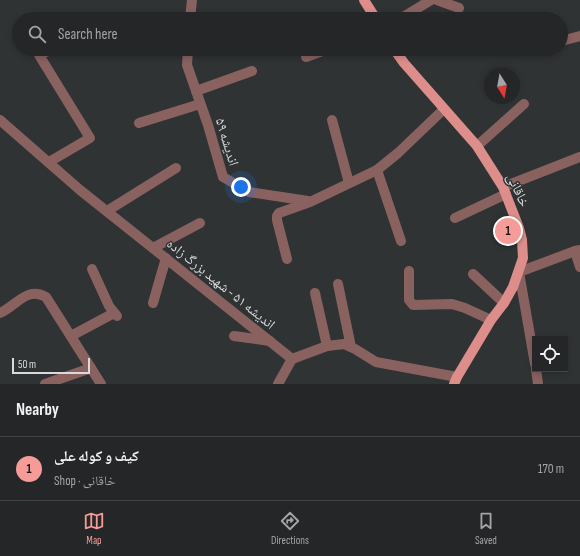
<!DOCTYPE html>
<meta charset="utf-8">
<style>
:root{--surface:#242627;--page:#303233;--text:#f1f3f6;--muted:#a3a5a7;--line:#414344;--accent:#f59b98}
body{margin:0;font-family:"Sofia Sans Condensed","Noto Naskh Arabic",sans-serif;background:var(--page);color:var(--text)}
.controls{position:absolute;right:12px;bottom:12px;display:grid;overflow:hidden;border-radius:0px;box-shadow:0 2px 6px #0003}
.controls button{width:36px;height:36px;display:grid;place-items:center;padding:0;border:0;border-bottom:1px solid var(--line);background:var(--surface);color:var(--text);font:20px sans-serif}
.compass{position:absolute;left:484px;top:68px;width:36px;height:36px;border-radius:50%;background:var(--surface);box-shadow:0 2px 6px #0003;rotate:169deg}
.scale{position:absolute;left:12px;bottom:10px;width:78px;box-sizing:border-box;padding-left:4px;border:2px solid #d8dadb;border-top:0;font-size:11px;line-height:14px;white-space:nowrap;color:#d8dadb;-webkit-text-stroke:3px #303334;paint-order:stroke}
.you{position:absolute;left:241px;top:187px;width:14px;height:14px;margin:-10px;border:3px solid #fff;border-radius:50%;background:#1a73e8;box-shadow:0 0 0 6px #1a73e833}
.badge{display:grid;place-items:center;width:26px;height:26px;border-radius:50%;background:var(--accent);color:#111;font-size:13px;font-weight:700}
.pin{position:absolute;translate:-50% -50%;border:2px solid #fff;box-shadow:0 1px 4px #0006}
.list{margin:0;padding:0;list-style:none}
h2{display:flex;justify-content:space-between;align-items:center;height:52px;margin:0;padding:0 16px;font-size:17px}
h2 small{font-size:13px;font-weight:400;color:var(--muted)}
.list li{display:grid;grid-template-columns:26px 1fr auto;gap:12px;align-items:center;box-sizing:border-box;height:64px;padding:0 16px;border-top:1px solid var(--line)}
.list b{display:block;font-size:15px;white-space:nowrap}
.list p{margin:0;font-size:13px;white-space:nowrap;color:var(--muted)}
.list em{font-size:13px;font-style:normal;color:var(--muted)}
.icon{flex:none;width:22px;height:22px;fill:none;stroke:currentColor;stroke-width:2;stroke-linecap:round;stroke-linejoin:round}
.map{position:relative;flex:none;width:580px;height:384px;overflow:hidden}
.search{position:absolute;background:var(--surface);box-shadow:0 2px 6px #0003;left:12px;right:12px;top:12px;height:44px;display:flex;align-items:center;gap:10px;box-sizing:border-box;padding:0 14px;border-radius:22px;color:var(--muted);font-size:15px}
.sheet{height:116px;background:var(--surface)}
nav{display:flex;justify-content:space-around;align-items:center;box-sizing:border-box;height:56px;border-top:1px solid var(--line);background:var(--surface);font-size:11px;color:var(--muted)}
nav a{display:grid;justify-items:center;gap:2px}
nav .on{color:var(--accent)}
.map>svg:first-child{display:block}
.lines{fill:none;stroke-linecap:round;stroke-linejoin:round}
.minor{stroke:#896260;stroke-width:10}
.major{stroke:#dd8e8b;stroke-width:10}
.labels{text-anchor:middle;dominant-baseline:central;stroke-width:3;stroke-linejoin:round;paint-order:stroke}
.street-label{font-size:14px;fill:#d8dadb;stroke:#303334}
</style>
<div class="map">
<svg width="580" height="384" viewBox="0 0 580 384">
<rect width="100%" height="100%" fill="#303334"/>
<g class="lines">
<!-- minor -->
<g class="minor">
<path d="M437 0 459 8"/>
<path d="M190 19 192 0"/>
<path d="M400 19 431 0"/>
<path d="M561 41 580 36"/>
<path d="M188 49 187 65 208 125 223 177 249 192 308 201"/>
<path d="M306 57 328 49"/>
<path d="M196 91 252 71"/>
<path d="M0 120 80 190 292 359 327 346 344 344 355 349 376 362 457 377"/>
<path d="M332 120 349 183"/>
<path d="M139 123 200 104"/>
<path d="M477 146 524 104"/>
<path d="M49 162 90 138 39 55 53 49"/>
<path d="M377 170 401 241"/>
<path d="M503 187 580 157"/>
<path d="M107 211 176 168"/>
<path d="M455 218 506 194"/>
<path d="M153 248 200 223"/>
<path d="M575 251 580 267"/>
<path d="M287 259 277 220V216L279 213 310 202 377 170 398 153 444 109"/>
<path d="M92 269 109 306 117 316"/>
<path d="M409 271V300L413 305 452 304 465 308 491 320"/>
<path d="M473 274 504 303"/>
<path d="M338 284 351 347"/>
<path d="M315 293 327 346"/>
<path d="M153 303 166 258"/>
<path d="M0 313C16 306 27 286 46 297L101 384"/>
<path d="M71 336 114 313"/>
<path d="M234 336 270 341"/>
<path d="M535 364 519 272 575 251 580 250"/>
<path d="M536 369 538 384"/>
<path d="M45 384 91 368"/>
<path d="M278 384 292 359"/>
</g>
<!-- major -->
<g class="major">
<path d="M364 0 376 19"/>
<path d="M394 49 404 63 477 146 503 187 519 228 522 240 523 258 513 287 504 303 491 320 457 377 454 384"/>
</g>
</g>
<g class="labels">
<!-- street labels -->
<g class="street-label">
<text transform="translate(227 142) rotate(73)">اندیشه ۵۹</text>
<text transform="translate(518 190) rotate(65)">خاقانی</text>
<text transform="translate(221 284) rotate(39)">اندیشه ۵۱ - شهید بزرگ زاده</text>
</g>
</g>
</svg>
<div class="controls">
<button><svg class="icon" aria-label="locate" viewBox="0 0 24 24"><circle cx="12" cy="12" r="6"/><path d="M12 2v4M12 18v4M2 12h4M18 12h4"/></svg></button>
</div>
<svg class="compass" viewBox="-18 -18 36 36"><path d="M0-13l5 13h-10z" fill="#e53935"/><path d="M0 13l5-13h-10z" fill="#a3a5a7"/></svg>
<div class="scale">50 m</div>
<div class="you"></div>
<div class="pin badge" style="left:508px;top:231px">1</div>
<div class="search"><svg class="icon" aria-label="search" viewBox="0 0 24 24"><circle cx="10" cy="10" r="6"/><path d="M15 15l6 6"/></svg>Search here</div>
</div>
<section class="sheet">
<h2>Nearby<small></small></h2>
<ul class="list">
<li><span class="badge">1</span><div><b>کیف و کوله علی</b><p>Shop · خاقانی</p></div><em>170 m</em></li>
</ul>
</section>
<nav>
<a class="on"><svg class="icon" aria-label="map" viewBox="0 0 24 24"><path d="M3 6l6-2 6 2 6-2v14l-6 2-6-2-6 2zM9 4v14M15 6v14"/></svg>Map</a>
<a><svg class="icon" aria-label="directions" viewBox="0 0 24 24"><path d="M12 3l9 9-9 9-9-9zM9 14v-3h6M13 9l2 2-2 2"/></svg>Directions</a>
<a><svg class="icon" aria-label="saved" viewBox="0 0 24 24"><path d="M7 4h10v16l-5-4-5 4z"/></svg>Saved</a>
</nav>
